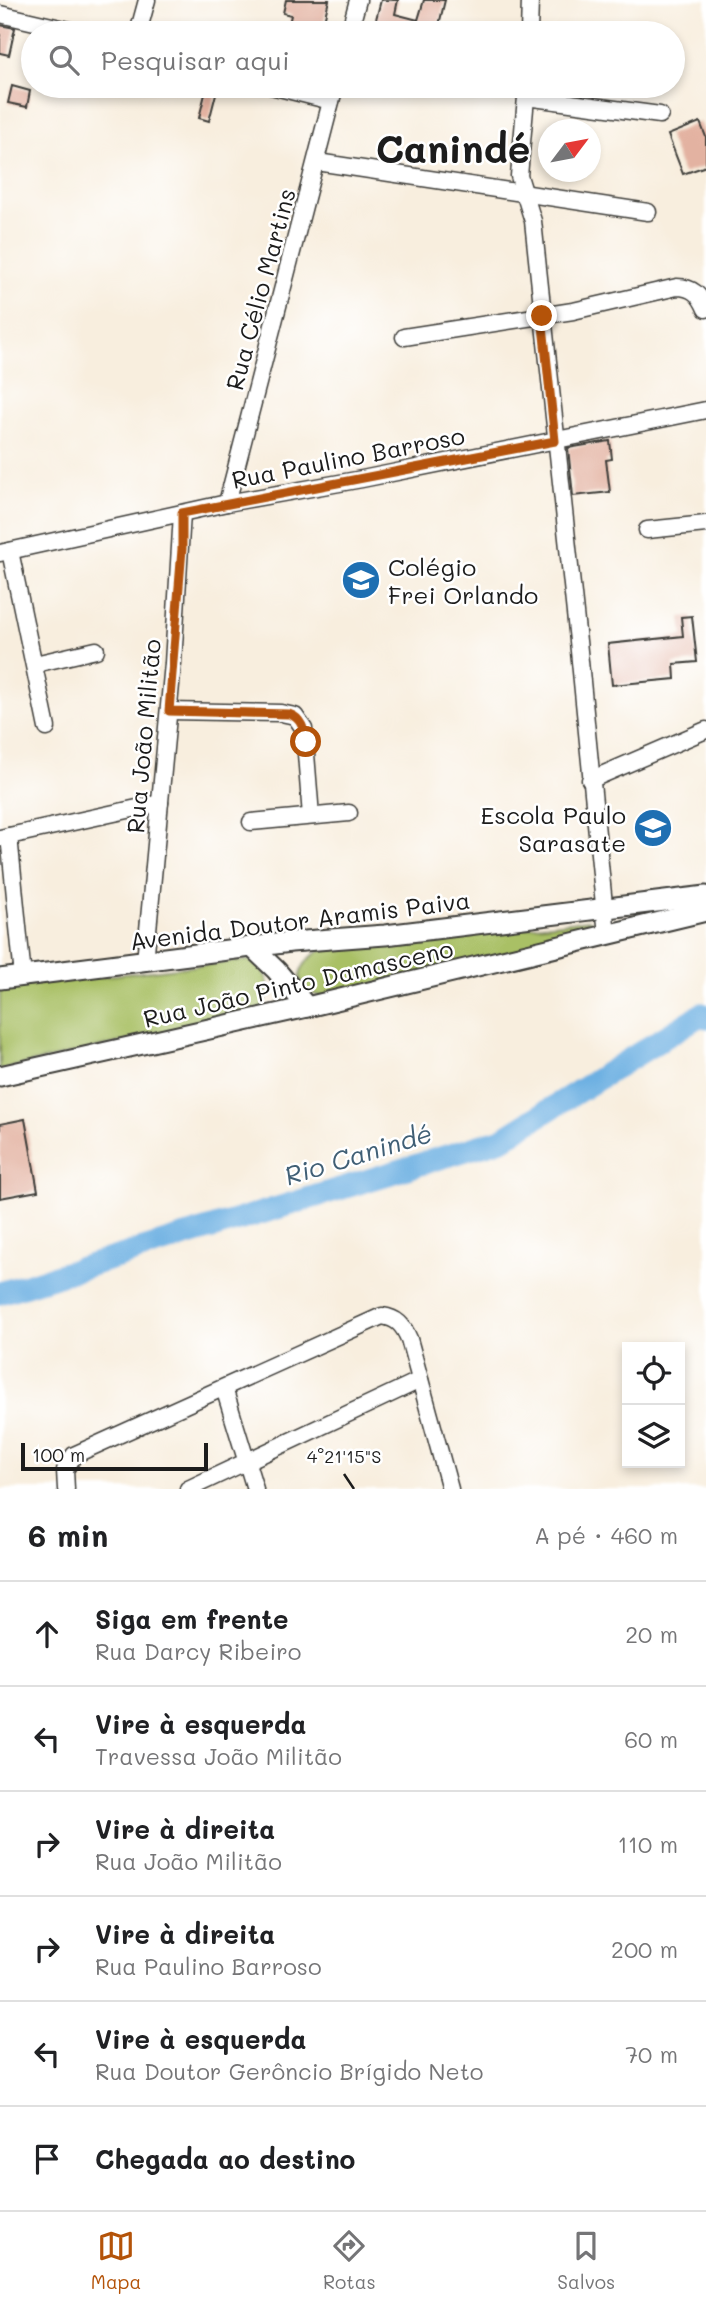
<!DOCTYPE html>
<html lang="pt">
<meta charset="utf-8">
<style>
:root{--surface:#fff;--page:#f6f6f6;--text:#202124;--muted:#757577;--line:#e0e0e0;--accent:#b45309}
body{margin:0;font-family:Mali,sans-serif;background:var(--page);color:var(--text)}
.controls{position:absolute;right:21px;bottom:21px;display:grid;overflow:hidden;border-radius:0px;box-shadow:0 4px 10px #0003}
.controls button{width:63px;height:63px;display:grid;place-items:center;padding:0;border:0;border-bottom:2px solid var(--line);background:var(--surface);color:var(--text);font:35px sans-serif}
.compass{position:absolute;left:538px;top:119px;width:63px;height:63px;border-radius:50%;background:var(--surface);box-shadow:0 4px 10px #0003;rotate:58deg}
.scale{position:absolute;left:21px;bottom:18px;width:187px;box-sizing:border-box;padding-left:7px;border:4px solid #1c1c1c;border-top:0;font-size:19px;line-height:24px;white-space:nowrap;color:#1c1c1c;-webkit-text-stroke:5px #fff;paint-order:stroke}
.stop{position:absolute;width:21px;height:21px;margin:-16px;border:5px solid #b45309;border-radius:50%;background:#fff}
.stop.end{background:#b45309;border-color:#fff;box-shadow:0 2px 7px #0008}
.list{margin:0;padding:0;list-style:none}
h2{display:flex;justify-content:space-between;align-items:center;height:91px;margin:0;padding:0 28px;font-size:30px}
h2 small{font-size:23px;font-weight:400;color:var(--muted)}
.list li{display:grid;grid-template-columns:46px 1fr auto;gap:21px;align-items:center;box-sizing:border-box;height:105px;padding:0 28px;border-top:2px solid var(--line)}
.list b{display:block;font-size:26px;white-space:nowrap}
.list p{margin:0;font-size:23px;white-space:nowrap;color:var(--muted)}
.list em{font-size:23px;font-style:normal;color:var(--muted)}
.icon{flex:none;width:38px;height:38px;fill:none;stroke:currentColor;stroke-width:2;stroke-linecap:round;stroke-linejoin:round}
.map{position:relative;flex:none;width:706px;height:1489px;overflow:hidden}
.search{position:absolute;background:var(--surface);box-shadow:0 4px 10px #0003;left:21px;right:21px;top:21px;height:77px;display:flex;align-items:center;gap:18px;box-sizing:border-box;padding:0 24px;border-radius:38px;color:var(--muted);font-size:26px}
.sheet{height:721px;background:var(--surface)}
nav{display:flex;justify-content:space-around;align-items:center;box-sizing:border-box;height:98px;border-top:2px solid var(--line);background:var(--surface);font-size:19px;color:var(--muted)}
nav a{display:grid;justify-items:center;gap:4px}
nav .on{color:var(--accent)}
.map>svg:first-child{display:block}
.green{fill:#a9c065;stroke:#626e40;stroke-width:2}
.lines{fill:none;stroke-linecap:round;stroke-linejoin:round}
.river{stroke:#6db0e2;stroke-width:23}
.building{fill:#e3b2a1}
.minor-casing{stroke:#3d3c39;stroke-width:19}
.major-casing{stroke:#3d3c39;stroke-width:23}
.minor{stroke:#fff;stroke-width:16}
.major{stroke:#fff;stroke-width:19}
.route{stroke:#b45309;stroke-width:9}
.ticks{fill:none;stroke:#1c1c1c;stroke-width:2.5}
.labels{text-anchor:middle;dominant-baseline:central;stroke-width:5;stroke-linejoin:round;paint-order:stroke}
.street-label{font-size:24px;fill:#1c1c1c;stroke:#fff}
.poi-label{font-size:24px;fill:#1c1c1c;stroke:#fff;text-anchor:start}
.water-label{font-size:26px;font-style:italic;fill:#405f75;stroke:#fff}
.town-label{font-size:38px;font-weight:bold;fill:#1c1c1c;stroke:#fff}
.ticks-label{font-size:18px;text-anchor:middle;fill:#1c1c1c;stroke:#fff;stroke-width:5;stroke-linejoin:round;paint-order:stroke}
</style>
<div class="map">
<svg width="706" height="1489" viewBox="0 0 706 1489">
<rect width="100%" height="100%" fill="#fff"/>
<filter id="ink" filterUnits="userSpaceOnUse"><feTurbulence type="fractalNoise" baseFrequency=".0143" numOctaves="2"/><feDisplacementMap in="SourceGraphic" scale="14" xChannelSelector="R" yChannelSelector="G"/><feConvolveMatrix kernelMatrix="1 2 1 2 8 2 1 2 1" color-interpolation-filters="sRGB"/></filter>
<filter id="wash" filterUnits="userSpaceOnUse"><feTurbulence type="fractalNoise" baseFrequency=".00686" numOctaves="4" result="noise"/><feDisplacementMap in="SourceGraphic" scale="28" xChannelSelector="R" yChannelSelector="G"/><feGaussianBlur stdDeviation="1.57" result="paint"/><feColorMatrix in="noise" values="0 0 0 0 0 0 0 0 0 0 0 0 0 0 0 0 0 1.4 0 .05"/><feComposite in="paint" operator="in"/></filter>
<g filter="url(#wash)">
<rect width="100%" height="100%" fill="#f8eede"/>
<!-- green -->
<g class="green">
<path d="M589 920 595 922 598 926 593 932 324 997C288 990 297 963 323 949Z"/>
<path d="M248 960C271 970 273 990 260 1010L0 1070V988Z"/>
</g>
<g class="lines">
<!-- river -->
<path class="river" d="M0 1293 502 1139 702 1014 706 1017"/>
</g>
<g id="blocks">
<!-- building -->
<g class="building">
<path d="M286 0H329L321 33H287L291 15 283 13Z"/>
<path d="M381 0H398L395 14 418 20 424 0H445L437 33H399L374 27Z"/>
<path d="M0 25 15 28 9 55 0 53Z"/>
<path d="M12 86 30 91 27 107 8 103Z"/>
<path d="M207 86H218L209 121 199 118Z"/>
<path d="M700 122 706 137V166L683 174 668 135Z"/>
<path d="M610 441 612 459 606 460 610 492 573 496 568 448Z"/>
<path d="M692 616 697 662 674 664 675 679 612 685 608 644 683 636 681 617Z"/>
<path d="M25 1119 38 1191 0 1198V1124Z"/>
</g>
</g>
</g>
<g filter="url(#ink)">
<use href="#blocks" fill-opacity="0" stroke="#3d3c39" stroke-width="2"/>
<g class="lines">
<!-- minor casing -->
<g class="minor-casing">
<g id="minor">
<path d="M0 14 82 33"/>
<path d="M138 33 147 0"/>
<path d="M349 33 358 0"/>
<path d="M529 33 530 0"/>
<path d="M271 86 331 101"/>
<path d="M527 86 519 176 533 221 537 259 578 641 607 935"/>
<path d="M526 97 660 115"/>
<path d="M317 162 648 212"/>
<path d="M404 337 573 311 677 287C693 287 700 295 706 309"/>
<path d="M227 503 335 86"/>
<path d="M647 530 706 524"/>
<path d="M10 551 47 728"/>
<path d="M0 553 227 503 362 479 706 410"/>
<path d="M35 664 96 650"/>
<path d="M169 711 281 713 295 716 304 729 311 816"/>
<path d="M590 780 706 730"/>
<path d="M251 822 349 813"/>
<path d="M9 836 23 977"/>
<path d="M0 838 160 803"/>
<path d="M145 962 173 663 182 513"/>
<path d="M224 1388 255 1489"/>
<path d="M66 1489 65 1470 74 1455 382 1316C397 1318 403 1325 409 1339L450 1489"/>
<path d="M188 1489 420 1380"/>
</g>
</g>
<!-- major casing -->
<g class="major-casing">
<g id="major">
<path d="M252 947 276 970 307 1007"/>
<path d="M0 979 291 942 385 935 706 896"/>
<path d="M0 1076 307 1007 706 911"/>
</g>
</g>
<!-- minor -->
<use href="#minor" class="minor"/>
<!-- major -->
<use href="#major" class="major"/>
</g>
</g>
<g class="lines" filter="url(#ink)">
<!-- route -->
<path class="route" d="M306 742C304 730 302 718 289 714L169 711 182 549V513L555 441 542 316"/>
</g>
<!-- ticks -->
<path class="ticks" d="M344 1474 354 1489"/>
<!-- icons -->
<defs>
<g id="school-disc" transform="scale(2.0125)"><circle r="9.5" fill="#1f6fb2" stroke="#fff"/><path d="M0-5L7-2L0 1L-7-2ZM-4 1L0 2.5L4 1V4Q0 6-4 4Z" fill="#fff"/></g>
</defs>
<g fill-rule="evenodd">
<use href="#school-disc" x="361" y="580"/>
<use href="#school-disc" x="653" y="828"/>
</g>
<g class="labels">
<!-- street labels -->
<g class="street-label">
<text transform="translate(260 289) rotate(-75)">Rua Célio Martins</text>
<text transform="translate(348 457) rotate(-11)">Rua Paulino Barroso</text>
<text transform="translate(143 736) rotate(-85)">Rua João Militão</text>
<text transform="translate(300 920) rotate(-7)">Avenida Doutor Aramis Paiva</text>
<text transform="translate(298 983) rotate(-13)">Rua João Pinto Damasceno</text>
</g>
<!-- poi labels -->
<g class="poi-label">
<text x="388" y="566">Colégio<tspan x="388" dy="28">Frei Orlando</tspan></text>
<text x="626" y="814" text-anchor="end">Escola Paulo<tspan x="626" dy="28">Sarasate</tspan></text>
</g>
<!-- water labels -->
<g class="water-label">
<text transform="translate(358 1154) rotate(-17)">Rio Canindé</text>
</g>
<!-- town labels -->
<g class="town-label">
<text x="453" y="148">Canindé</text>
</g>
</g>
<g class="ticks-label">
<text x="344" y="1463">4°21'15"S</text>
</g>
</svg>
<div class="controls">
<button><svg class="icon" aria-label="locate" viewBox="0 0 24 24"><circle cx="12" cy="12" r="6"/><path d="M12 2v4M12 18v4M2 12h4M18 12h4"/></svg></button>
<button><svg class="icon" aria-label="layers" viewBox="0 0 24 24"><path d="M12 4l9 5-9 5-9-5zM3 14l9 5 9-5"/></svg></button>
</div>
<svg class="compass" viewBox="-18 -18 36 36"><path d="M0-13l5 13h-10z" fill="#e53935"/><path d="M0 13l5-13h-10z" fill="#757577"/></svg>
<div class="scale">100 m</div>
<div class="stop" style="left:306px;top:742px"></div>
<div class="stop end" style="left:542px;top:316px"></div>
<div class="search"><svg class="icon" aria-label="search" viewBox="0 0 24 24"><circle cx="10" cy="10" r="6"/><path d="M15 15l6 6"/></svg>Pesquisar aqui</div>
</div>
<section class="sheet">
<h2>6 min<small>A pé · 460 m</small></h2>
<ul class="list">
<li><svg class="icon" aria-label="ahead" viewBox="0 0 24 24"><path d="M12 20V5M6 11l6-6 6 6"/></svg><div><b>Siga em frente</b><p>Rua Darcy Ribeiro</p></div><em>20 m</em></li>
<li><svg class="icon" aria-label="left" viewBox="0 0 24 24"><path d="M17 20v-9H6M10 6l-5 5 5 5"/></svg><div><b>Vire à esquerda</b><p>Travessa João Militão</p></div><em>60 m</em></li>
<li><svg class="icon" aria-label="right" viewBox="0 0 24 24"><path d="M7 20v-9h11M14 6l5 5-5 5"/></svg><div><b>Vire à direita</b><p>Rua João Militão</p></div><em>110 m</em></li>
<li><svg class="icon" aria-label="right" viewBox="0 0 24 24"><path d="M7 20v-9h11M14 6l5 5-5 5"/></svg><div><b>Vire à direita</b><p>Rua Paulino Barroso</p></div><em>200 m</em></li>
<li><svg class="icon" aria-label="left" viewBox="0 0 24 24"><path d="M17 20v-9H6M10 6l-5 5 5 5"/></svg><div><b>Vire à esquerda</b><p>Rua Doutor Gerôncio Brígido Neto</p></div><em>70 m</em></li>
<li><svg class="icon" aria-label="arrive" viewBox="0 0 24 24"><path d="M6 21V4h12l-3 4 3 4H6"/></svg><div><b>Chegada ao destino</b></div></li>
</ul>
</section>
<nav>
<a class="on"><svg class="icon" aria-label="map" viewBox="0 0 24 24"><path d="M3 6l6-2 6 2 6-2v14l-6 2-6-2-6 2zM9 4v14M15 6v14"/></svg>Mapa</a>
<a><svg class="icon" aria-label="directions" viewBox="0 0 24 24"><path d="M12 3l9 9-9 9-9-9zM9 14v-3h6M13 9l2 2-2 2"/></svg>Rotas</a>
<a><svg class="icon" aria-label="saved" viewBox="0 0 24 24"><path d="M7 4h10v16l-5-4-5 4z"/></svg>Salvos</a>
</nav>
